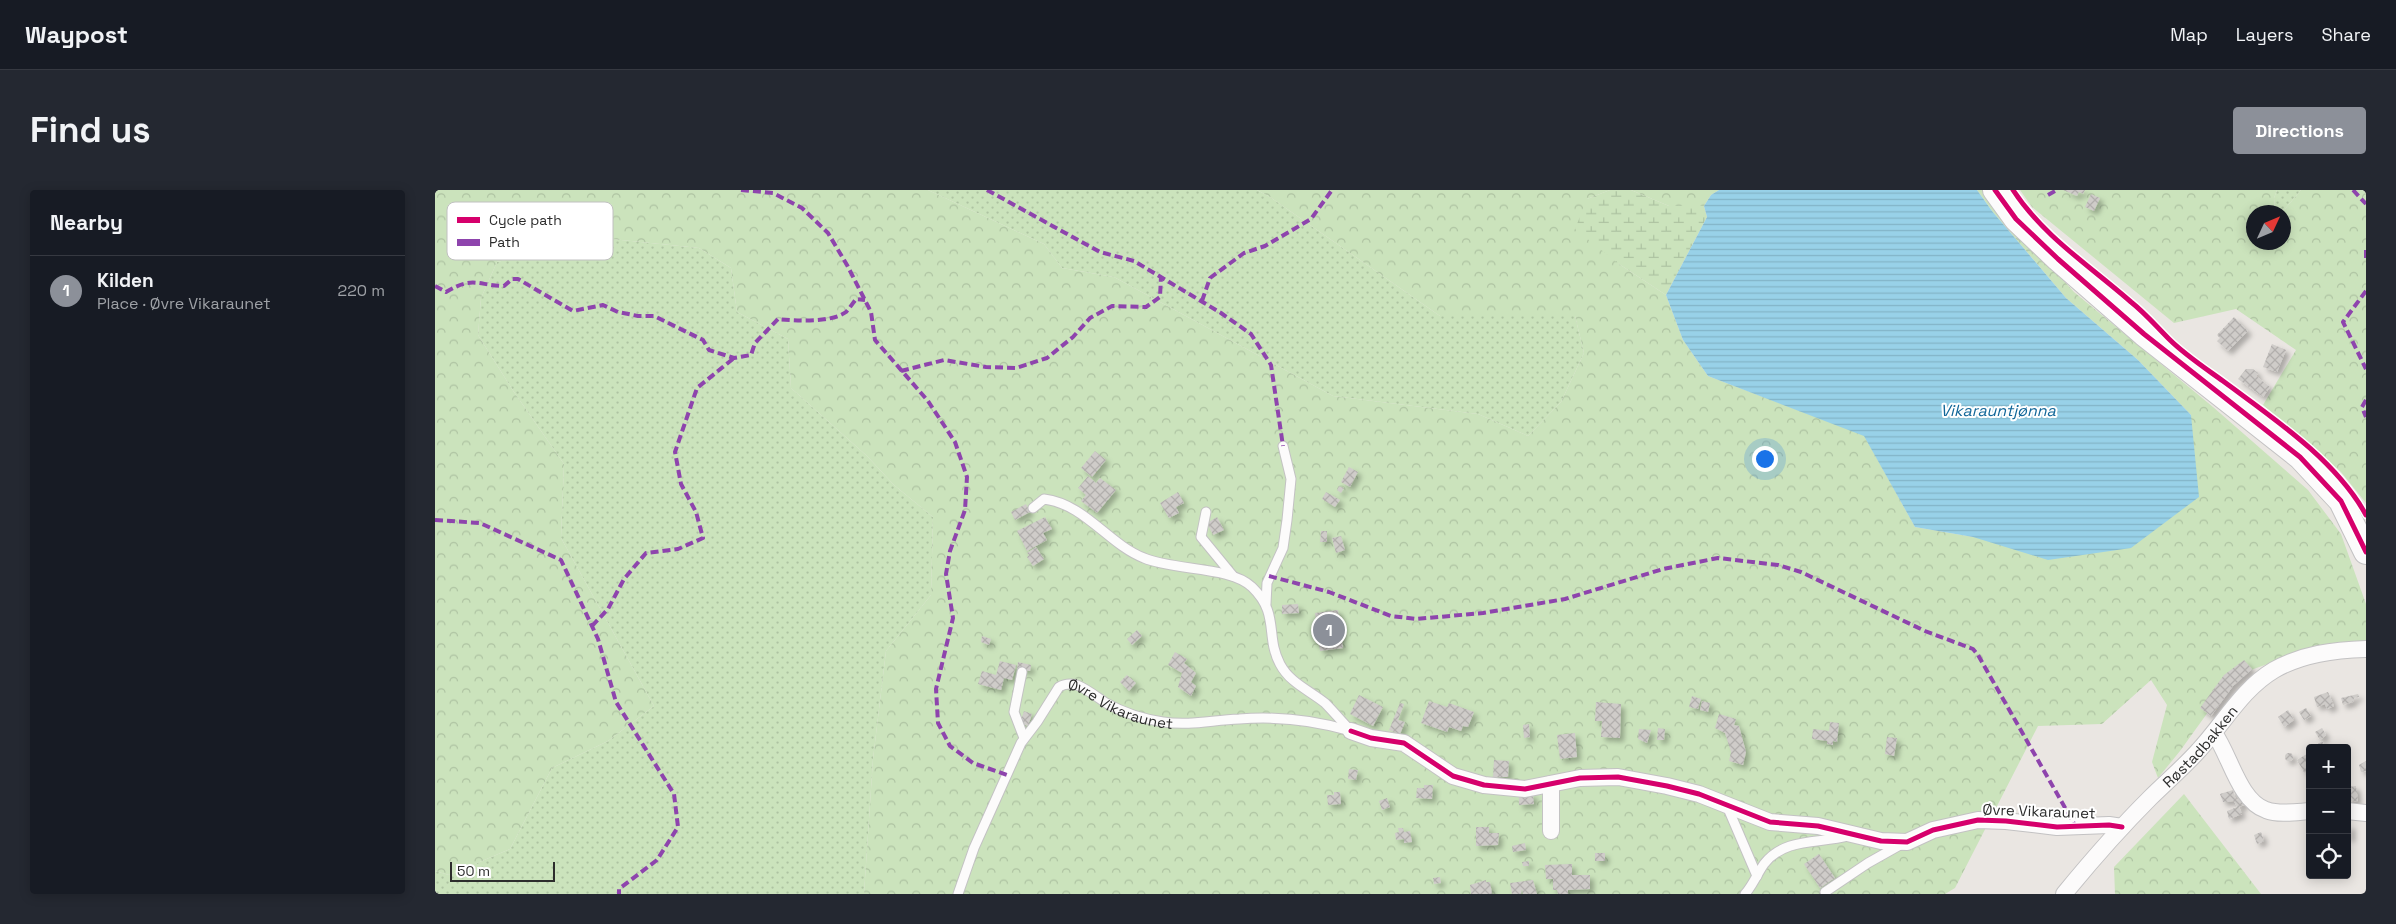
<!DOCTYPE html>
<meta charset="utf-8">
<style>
:root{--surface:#171b24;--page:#242831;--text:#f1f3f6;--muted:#9ea1a6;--line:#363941;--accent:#8c9099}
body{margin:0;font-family:"Space Grotesk",sans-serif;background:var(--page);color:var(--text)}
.controls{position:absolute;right:15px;bottom:15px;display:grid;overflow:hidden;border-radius:5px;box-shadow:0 2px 12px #0003}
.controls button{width:45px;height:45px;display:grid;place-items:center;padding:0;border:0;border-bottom:1px solid var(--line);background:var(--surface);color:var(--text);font:25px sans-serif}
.compass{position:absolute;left:1811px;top:15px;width:45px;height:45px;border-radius:50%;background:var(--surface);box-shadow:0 2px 12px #0003;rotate:46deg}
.scale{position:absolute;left:15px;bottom:12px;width:105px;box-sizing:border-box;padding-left:5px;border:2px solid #2c2c2c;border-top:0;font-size:14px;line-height:18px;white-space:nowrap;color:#2c2c2c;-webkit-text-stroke:4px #fff;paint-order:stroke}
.you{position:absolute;left:1329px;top:268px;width:18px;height:18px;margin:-12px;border:4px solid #fff;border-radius:50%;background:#1a73e8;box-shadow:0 0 0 8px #1a73e833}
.badge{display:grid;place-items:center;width:32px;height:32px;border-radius:50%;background:var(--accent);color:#fff;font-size:16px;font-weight:700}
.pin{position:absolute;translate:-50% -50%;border:2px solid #fff;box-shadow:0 1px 5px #0006}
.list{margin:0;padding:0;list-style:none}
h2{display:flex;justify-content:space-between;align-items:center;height:65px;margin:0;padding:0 20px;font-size:21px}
h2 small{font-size:16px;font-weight:400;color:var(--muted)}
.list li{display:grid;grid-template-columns:32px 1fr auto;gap:15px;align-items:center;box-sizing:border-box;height:70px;padding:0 20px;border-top:1px solid var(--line)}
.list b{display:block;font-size:19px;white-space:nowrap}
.list p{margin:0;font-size:16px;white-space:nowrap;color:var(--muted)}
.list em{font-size:16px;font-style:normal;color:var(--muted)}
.icon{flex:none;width:28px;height:28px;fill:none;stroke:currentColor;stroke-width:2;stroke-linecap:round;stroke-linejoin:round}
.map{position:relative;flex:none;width:1931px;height:704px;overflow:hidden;border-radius:5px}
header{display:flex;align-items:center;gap:30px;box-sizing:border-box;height:70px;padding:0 25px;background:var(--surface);border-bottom:1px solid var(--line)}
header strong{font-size:24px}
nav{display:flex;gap:28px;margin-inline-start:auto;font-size:18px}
.intro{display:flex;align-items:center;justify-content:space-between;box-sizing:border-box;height:120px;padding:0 30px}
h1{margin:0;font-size:35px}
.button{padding:12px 22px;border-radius:5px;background:var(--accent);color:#fff;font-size:18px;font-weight:700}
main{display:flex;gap:30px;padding:0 30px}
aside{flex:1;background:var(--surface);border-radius:5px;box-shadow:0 2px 12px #0003}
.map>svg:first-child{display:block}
.grass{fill:url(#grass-dots)}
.forest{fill:url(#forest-crowns);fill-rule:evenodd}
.wetland{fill:url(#wetland-marsh)}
.water{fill:url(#water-rules)}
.building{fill:url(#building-cross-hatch);filter:url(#shadow)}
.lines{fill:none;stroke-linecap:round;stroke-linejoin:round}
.service-casing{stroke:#c3c2c3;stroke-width:11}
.minor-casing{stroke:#c3c2c3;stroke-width:18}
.secondary-casing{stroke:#c3c2c3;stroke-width:26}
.service{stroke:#fcfbfb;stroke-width:9}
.minor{stroke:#fcfbfb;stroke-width:16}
.secondary{stroke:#fcfbfb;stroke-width:24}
.quiet{stroke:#8e44ad;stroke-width:4;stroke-dasharray:8 4;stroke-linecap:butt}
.cycleway-casing{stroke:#fff;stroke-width:8}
.cycleway{stroke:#d6006c;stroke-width:5}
.labels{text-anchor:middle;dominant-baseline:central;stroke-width:4;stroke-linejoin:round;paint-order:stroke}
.street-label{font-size:15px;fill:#2c2c2c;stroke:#fff}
.water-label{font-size:16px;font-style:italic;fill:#126799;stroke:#fff}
.key{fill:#fff;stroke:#c0c0c0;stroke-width:1}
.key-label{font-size:14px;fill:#2c2c2c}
</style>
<header>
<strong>Waypost</strong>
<nav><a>Map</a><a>Layers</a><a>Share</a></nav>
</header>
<div class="intro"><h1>Find us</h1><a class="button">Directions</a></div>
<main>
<aside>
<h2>Nearby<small></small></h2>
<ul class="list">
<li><span class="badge">1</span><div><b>Kilden</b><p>Place · Øvre Vikaraunet</p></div><em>220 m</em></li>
</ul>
</aside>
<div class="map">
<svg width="1931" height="704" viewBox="0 0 1931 704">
<defs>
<pattern id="grass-dots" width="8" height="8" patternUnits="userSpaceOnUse" patternTransform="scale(1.25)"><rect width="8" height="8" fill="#cbe3bc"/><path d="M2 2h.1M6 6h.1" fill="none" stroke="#aec3a2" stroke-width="1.8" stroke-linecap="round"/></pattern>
<pattern id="forest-crowns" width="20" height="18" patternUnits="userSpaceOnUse" patternTransform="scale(1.25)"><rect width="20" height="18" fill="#cbe3bc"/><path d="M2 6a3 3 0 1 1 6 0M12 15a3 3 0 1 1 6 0" fill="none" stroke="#aec3a2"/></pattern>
<pattern id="wetland-marsh" width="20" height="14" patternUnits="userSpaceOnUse" patternTransform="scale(1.25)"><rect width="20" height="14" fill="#cbe3bc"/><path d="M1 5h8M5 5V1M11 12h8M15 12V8" fill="none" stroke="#aec3a2"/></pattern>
<pattern id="water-rules" width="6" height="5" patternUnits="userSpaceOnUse" patternTransform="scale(1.25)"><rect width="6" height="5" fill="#98d1e8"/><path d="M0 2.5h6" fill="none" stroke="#83b4c7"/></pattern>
<pattern id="building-cross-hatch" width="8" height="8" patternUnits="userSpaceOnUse" patternTransform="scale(1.25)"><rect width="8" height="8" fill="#cfccc9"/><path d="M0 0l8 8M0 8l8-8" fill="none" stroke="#b2afad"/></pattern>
<filter id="shadow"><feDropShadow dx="4" dy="4" stdDeviation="2.5" flood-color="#0004"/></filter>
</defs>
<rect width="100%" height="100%" fill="#eae6e2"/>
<!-- grass -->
<g class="grass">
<path d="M493 0H822L835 7 1005 126H1140L1149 163 1126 212 1093 246 1043 224 898 206 679 87 627 78 609 54Z"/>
<path d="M1842 0H1866L1850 19 1840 21 1839 8Z"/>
<path d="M167 48 264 58 296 78 302 122 353 149 356 198 432 266 459 295 498 327 496 405 451 461 438 569 429 704H0V681L14 685 75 659 117 578 173 551 219 516 126 348 129 274 79 202 43 145 46 108 62 72Z"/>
</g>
<!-- forest -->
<g class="forest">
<path d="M0 0H493L609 54 627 78 679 87 898 206 1043 224 1093 246 1126 212 1149 163 1140 126H1005L835 7 822 0H1175L1152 9 1184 74 1231 105 1248 150 1273 186 1429 245 1480 337 1538 347 1756 225 1703 170 1631 108 1557 21 1542 0H1553L1573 29 1639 102 1778 217 1873 300 1906 344 1931 414V453L1841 471 1799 486 1745 561 1723 588 1717 572 1732 515 1716 490 1667 534 1603 536 1520 698 1510 704H429L438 569 451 461 496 405 498 327 459 295 432 266 356 198 353 149 302 122 296 78 264 58 167 48 62 72 46 108 43 145 79 202 129 274 126 348 219 516 173 551 117 578 75 659 14 685 0 681Z"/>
<path d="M1196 0H1284L1276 5 1269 16H1234Z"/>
<path d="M1585 0H1842L1839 8 1840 21 1850 19 1866 0H1931V313L1906 282 1828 215 1861 160 1801 119 1739 133 1597 17ZM1818 22H1848V52H1818Z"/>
<path d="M1749 604 1826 704H1680L1679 677Z"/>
</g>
<!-- wetland -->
<path class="wetland" d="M1175 0H1196L1234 16H1269L1272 27 1231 105 1184 74 1140 39 1152 9Z"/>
<!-- water -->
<path class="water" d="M1284 0H1542L1557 21 1631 108 1703 170 1756 225 1764 307 1696 358 1613 370 1538 347 1480 337 1429 246 1273 186 1248 150 1231 105 1272 27 1269 16 1276 5Z"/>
<!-- building -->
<g class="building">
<path d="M1628 0H1650L1648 4 1644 2 1642 6Z"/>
<path d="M1656 4 1665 8 1659 21 1650 17Z"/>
<path d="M1799 127 1813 141 1793 161 1782 151 1785 148 1782 145Z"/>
<path d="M1837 154 1851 160 1842 182 1828 177Z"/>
<path d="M1811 179H1818L1823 183 1821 186 1835 197 1828 207 1803 189Z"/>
<path d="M660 261 671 270 657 287 646 278Z"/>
<path d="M914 277 923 282 915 297 906 292Z"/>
<path d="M653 286 661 293 665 288 681 300 662 323 646 311 651 305 643 298Z"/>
<path d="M904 296 909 298 906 303 902 300Z"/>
<path d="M743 302 749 313 741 317 744 323 734 328 725 313Z"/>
<path d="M891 302 905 310 900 317 887 309Z"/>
<path d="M591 314 595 322 580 330 576 322Z"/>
<path d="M610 327 617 339 608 343 612 350 592 361 582 341Z"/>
<path d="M782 327 789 340 778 345 772 333Z"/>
<path d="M886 341H892V352H885Z"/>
<path d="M906 346 910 360 901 363 897 348Z"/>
<path d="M601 357 609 369 598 376 592 367 594 365 592 363Z"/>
<path d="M863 414 864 423 847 424V415Z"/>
<path d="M903 420 908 458 885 461 880 423Z"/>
<path d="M702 440 707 446 697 455 692 449Z"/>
<path d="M547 446 556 449 554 455 546 452Z"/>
<path d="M740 462 752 469 749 473 761 483 756 492 761 496 756 506 743 497 747 483 733 475Z"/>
<path d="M1809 470 1817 479 1798 496 1776 526 1765 518 1789 485Z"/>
<path d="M565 471 581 475 577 490 569 488 566 500 543 494 547 481 561 485Z"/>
<path d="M583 472 596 475 595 481 582 479Z"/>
<path d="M692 485 701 493 694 501 685 492Z"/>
<path d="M1893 502 1899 516 1892 519 1890 514 1882 517 1879 507Z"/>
<path d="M1923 504 1924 507 1919 508 1918 512 1908 515 1906 508Z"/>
<path d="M924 505 948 517 938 536 915 524Z"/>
<path d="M1257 506 1266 509 1263 519 1254 517Z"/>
<path d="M994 511 1012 517 1014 513 1039 522 1033 537 1028 536 1026 541 1014 537 1012 542 986 533Z"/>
<path d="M1267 511 1275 513 1273 522 1265 520Z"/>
<path d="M1161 512 1186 514 1185 548 1166 547 1167 531H1160Z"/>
<path d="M965 513 969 514 963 530 970 532 965 544 954 540Z"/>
<path d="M1871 518 1876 526 1869 530 1864 522Z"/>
<path d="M1853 520 1859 530 1849 537 1843 527Z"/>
<path d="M589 521 597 524 593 536 585 533Z"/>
<path d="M1284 524 1301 529 1299 535 1304 536 1311 562 1308 575 1294 571 1296 562 1290 543 1280 538Z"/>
<path d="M1395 532 1404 533 1402 552 1398 551V555L1392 554V551L1377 549 1378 539 1394 541Z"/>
<path d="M1094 534 1095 547 1089 548 1088 535Z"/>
<path d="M1223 538 1230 539 1229 550H1222Z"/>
<path d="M1887 538 1891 545 1885 550 1880 542Z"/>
<path d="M1204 539 1216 540 1212 553 1203 549Z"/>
<path d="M1140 543 1142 567 1125 569 1122 545Z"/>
<path d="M1452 547 1462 548 1459 566 1450 564Z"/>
<path d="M1887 551 1891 558H1876L1880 556Z"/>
<path d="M1875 562V581L1870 584 1862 570Z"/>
<circle cx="1854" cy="567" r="4"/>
<path d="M1059 570 1074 571 1073 587H1058Z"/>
<path d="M1931 571V581L1926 582 1924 575Z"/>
<path d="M914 579 923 580 921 590 913 589Z"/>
<path d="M989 595H998L997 609 981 608 982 598H989Z"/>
<path d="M1921 596 1923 611 1912 612V597Z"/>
<path d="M1798 600 1801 610 1807 608 1810 615 1804 617 1807 624 1794 629 1792 621 1802 617 1799 611 1788 612 1785 604Z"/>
<path d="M899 602H905L906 614 893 615 892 605H899Z"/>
<path d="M1084 604H1098L1099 614 1084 615Z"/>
<path d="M952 608 955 617 947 620 944 611Z"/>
<rect x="1912" y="635" width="4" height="13"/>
<path d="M1041 637H1054V643H1064L1063 655 1041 656Z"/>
<path d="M963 638H968L969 642 975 641 977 652 969 653V649L961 650 960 643 964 642Z"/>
<path d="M1826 642 1829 651 1822 654 1819 645Z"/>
<path d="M1090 653 1091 660 1078 662 1077 656Z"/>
<rect x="1160" y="663" width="10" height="8"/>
<path d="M1384 664 1400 688 1385 698 1369 674Z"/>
<path d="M1094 671V676H1088L1087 672Z"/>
<path d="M1137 674V685H1155V699L1133 700V704H1123L1122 700H1118V689H1111L1110 675Z"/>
<path d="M1005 687 1006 693 999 694 998 688Z"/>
<path d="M1051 690V692H1055L1057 704H1036L1035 695Z"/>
<path d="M1098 690 1102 704H1088L1087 699 1086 704H1077L1075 693Z"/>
</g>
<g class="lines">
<!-- service casing -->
<g class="service-casing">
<g id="service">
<path d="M598 318 609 309C650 314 673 354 709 368 740 381 795 376 817 397 845 424 830 446 845 474 855 493 874 500 890 513 899 522 907 532 916 541"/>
<path d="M771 322 766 347 798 386"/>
<path d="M831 414 832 393 848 358 852 330 856 289 848 256"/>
<path d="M587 482 579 522 589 548"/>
<path d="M1292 616 1322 686"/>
<path d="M1390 702 1433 673 1465 655"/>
<path id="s1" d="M523 704 539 658 586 553 602 532 624 497C629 494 635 493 642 495 652 499 662 507 671 513 689 523 708 529 728 532 755 536 777 530 804 529 842 526 879 530 916 541"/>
<path d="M1310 704C1318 695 1322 684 1329 674 1350 647 1384 654 1413 646"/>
</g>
</g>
<!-- minor casing -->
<g class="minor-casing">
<g id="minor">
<path d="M916 541 936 548 969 553 1018 586 1049 595 1090 599 1145 588 1183 587 1232 596 1264 604 1335 632 1383 636 1446 651 1472 652 1498 640 1543 630 1571 631 1622 637 1674 635 1687 637"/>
<path d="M1779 543C1795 565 1804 611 1831 620 1844 625 1861 622 1875 621"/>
<path d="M1912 621 1931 623"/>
<path d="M1116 641V594"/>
<path id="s2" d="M1629 704C1656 671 1685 638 1715 608 1731 592 1749 577 1764 560 1789 533 1807 499 1839 480 1867 464 1899 460 1931 459"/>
</g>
</g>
<!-- secondary casing -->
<g class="secondary-casing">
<path id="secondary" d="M1560 0 1581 29 1623 69 1709 144 1865 267 1906 311 1931 362"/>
</g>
<!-- service -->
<use href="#service" class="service"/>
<!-- minor -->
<use href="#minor" class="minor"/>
<!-- secondary -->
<use href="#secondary" class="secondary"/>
<!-- quiet -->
<g class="quiet">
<path d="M306 0 338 3 367 18 393 43 412 75 436 122 440 150 493 211 520 252 532 287 530 320 515 361 511 384 518 428 501 499 503 533 515 556 538 573 572 585"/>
<path d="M552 0 665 62 699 71 786 123 816 144 836 175 848 256"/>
<path d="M1918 0 1931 14"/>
<path d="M1613 5 1622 0"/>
<path d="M1931 60V70"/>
<path d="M0 96 11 102C38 86 41 95 69 96L77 89H83L138 121 168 115 183 122 203 126H219L268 150 274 160 299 168 316 165 320 153 343 129C360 131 396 133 411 122 414 119 418 113 421 109L430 110"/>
<path d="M1931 101 1908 132 1931 179"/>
<path d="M767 111 775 88 809 63 830 56 876 29 897 0"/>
<path d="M466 181 509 170 551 177 581 178 612 168 638 147 655 128 677 116 711 117 725 107 726 87"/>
<path d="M1931 210 1927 217 1931 227"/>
<path d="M0 330 45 333 126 370 163 449 181 512 239 604 243 637 222 670 184 699V704"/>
<path d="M834 386 894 402 956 426 981 429 1048 423 1130 409 1228 379 1283 368 1343 375 1366 382 1490 441 1538 459 1543 465 1641 637"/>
<path d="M157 436 173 419 189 389 211 363 243 359 268 348 261 322 246 294 240 262 262 198 299 168"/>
</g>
<!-- cycleway casing -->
<g class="cycleway-casing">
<g id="cycleway">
<path d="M1560 0 1581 29 1623 69 1709 144 1865 267 1906 311 1931 362"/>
<path d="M1578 0C1608 46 1655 76 1696 112 1710 123 1721 136 1734 149 1750 165 1770 178 1788 191 1838 228 1901 270 1931 325"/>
<path d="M916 541 936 548 969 553 1018 586 1049 595 1090 599 1145 588 1183 587 1232 596 1264 604 1335 632 1383 636 1446 651 1472 652 1498 640 1543 630 1571 631 1622 637 1674 635 1687 637"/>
</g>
</g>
<!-- cycleway -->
<use href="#cycleway" class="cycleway"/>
</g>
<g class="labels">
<!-- street labels -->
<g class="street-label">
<text stroke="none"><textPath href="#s1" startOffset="298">Øvre Vikaraunet</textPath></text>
<text stroke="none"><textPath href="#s2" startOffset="201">Røstadbakken</textPath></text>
<text transform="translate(1604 621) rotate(2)">Øvre Vikaraunet</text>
</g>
<!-- water labels -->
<g class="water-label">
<text x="1563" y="220">Vikarauntjønna</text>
</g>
</g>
<!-- legend -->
<rect x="12" y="12" width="166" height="58" rx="8" class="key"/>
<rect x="22" y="27" width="23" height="6" fill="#d6006c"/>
<rect x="22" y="49" width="23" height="7" fill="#8e44ad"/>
<g class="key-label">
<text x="54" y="35">Cycle path</text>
<text x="54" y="57">Path</text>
</g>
</svg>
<div class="controls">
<button>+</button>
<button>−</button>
<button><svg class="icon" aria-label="locate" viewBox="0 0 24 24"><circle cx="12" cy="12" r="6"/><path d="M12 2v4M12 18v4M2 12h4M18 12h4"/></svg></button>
</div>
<svg class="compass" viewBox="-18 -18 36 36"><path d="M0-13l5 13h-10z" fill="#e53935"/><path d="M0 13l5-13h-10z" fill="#9ea1a6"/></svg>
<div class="scale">50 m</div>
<div class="you"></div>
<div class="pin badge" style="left:894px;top:440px">1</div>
</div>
</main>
